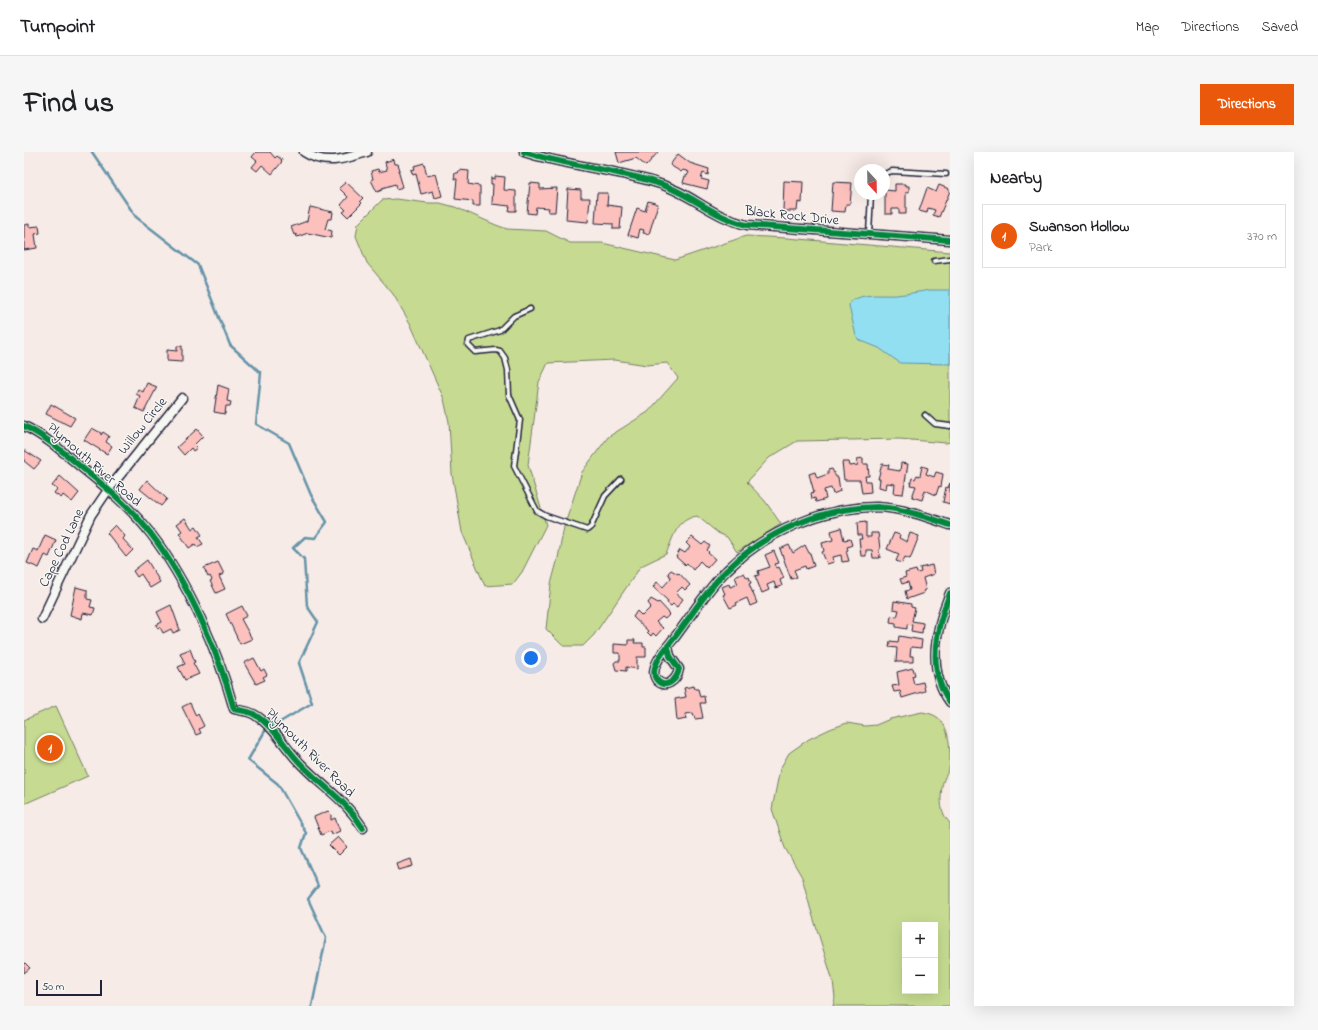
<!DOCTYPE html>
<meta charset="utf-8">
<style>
:root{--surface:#fff;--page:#f6f6f6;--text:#202124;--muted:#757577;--line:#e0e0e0;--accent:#ea580c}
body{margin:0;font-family:"Indie Flower",sans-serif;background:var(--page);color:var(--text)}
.controls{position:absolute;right:12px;bottom:12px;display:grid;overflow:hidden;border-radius:0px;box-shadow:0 4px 16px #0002}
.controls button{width:36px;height:36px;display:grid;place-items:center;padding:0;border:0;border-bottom:1px solid var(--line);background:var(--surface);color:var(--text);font:20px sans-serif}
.compass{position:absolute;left:830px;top:12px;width:36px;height:36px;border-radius:50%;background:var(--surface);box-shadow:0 4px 16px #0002;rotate:158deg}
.scale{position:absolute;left:12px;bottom:10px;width:66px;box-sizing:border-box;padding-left:4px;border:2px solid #22223b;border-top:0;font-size:11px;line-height:14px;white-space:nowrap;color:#22223b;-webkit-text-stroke:3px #f6f6f2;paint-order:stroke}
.you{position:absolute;left:507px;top:506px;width:14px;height:14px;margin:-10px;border:3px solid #fff;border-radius:50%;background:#1a73e8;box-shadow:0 0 0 6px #1a73e833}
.badge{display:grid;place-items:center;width:26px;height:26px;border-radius:50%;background:var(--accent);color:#fff;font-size:13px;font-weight:700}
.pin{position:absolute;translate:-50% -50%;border:2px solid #fff;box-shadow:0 1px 4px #0006}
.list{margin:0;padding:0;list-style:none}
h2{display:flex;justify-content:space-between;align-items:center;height:52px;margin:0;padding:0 16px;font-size:17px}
h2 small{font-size:13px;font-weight:400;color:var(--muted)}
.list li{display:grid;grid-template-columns:26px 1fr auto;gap:12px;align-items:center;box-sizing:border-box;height:64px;margin:0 8px 8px;padding:0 8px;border:1px solid var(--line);border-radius:0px}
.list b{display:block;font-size:15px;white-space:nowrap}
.list p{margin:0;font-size:13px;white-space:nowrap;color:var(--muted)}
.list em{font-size:13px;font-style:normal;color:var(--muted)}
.map{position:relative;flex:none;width:926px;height:854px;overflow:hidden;border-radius:0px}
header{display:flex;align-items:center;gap:24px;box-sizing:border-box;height:56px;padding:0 20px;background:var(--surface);border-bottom:1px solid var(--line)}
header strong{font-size:19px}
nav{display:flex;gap:22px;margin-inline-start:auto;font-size:14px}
.intro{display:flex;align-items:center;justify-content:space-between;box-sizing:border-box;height:96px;padding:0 24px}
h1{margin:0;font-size:28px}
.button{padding:10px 18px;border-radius:0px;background:var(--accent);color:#fff;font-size:14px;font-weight:700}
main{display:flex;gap:24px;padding:0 24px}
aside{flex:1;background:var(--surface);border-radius:0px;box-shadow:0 4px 16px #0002}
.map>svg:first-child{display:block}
.green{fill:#c6db91;stroke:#747e66;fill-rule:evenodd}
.water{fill:#92dff1;stroke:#6593a8}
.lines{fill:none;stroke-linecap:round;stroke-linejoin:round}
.stream{stroke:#6593a8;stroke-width:2.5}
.building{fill:#fdc1bd;stroke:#22223b}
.lane-casing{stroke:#22223b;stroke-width:7}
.street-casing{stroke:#22223b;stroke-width:11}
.lane{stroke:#f6f6f2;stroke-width:4}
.street{stroke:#f6f6f2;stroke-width:8}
.cycleway-casing{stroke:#f6f6f2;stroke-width:8}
.cycleway{stroke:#00873e;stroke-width:6}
.labels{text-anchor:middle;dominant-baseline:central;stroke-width:3;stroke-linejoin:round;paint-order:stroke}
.street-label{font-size:14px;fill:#22223b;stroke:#f6f6f2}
</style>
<header>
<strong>Turnpoint</strong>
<nav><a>Map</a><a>Directions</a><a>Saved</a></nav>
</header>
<div class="intro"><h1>Find us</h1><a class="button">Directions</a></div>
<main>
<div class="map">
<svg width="926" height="854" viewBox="0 0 926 854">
<rect width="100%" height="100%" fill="#f7ebe7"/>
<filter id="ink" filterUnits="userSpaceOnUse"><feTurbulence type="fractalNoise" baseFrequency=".025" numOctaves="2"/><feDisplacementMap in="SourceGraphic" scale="8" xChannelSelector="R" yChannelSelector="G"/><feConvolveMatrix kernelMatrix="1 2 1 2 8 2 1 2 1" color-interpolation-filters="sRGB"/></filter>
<g filter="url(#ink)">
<!-- green -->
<g class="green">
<path d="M372 47 404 51H416L431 55 472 73 483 77 522 79 546 91H578L651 108 722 84 763 86 926 100V290L922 291 876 287 773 289 745 306 723 330 741 349 757 372 713 400 703 385 694 381 673 364C652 368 650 384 642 402L617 414 570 483 559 494H539L522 477 527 432 534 406 540 375 558 320 584 285 624 260 654 226 643 211 623 213 591 208 524 211 515 230 504 313 522 373 498 420 489 432 461 434 438 380 428 322 425 270 420 247 386 171 369 142 343 111 332 84 334 72 358 48Z"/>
<path d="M32 554 64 624 0 652V568Z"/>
<path d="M898 560C903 561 909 562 913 565 926 574 926 597 926 613 925 619 921 624 919 630 916 645 915 660 926 671V854H809L811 846 809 829 786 755 778 725 761 696 748 657 756 617 765 601 785 587 806 577 823 571 841 574 852 573 866 567ZM881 773H911V839H881Z"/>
</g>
<!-- water -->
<path class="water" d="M906 138H926V212L876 211 855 196 835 188 832 184 825 154 826 150C840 140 856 144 872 143 883 142 894 140 906 138Z"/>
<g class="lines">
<!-- stream -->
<path class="stream" d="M68 0 112 65 174 113 206 193 237 221 232 272 265 291 287 343 303 370 291 386 281 385 269 396 280 407 283 454 294 470 275 511 288 551 241 579 224 608 254 632 282 681 277 696 294 734 284 747 302 786 288 854"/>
</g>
<!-- building -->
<g class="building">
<path d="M232 0H246L251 6 253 4 258 8 257 11 248 22 238 13 233 19 228 15 233 9 228 5Z"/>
<path d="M592 0H634L622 14 612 6 595 11Z"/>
<path d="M654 2 666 11 685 17 684 23 679 21 677 27 685 29 683 37 659 31 661 24H663L665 20 659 18 657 20 646 13Z"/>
<path d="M370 7 371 12H374L376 18H374L379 35 372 37 371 32 358 36V38L353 40 347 28 349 27 347 19 354 17 355 20 363 18 361 10Z"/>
<path d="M400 11 403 24 412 22 418 44 411 46 409 39 397 42 392 22 389 23 387 18 391 17 390 14Z"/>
<path d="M435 18 445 19 444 32 456 34V54H449V49L431 47 433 27H430L431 21H434Z"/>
<path d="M471 24 481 25 480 38 492 39V59H485L486 54 468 52 469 32H467V26L471 27Z"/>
<path d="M760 29 779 30 778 51 774 50 773 59H759Z"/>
<path d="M322 30 339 46 336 49 338 51 324 65 319 60 322 58 317 53 324 45 315 36Z"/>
<path d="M809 30 828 31 826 52H822L821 60 807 59Z"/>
<path d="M506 31 516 32V37L533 36 531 60H524L525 56 512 55 511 62 503 61Z"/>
<path d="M871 32H882V34H885V40H882V62H875V57H868V62H861V38L871 39Z"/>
<path d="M915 33 925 37 924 39H926L915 65 909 63 911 58 904 56 903 61 895 59 903 36 912 40Z"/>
<path d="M544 37 557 38V46H566L564 70 542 68Z"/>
<path d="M573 41H584L583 53 598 55 596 77H589V72L571 71Z"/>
<path d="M624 49 634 52 625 82 619 81 620 78 616 77 614 86 604 83 613 56 621 59Z"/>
<path d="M286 55 309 60 308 67H304L301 77 308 79 307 86 284 81 273 85 272 82 270 83 267 75 283 69Z"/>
<path d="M5 72V75L15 74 16 81 11 82 13 96 0 98V73Z"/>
<path d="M153 194H158V210L143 209V198L153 199Z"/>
<path d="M123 231 133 235 120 260 111 256 116 244 112 242 114 237 119 240Z"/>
<path d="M194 233 205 237 203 249 207 250 206 254H202L201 262 190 260Z"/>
<path d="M27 252 51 266 46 274 22 262Z"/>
<path d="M68 276 77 281V283L79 280 85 284 82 290 88 294 83 302 60 288Z"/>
<path d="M173 277 179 284 170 293 173 296 169 299 167 296 160 303 153 295Z"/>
<path d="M0 298 17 309 10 317 0 309Z"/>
<path d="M839 306V312H844L845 324H841L842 329H846L847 340 838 341 836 328H820L818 310H825L826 314 834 313 833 307Z"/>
<path d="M877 311 884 312 879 342 870 341 871 332 863 331 862 337 855 335 856 327H854L858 312 865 313 864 317 876 319Z"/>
<path d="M898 314 904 316 902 322 910 325 912 320 919 322 917 335 915 334 912 343 901 338 898 348 888 345 892 334 886 333 888 326 891 327 893 323 896 324Z"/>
<path d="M808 317 812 325H814L816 339 809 342 807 336 800 338 802 347 792 350 791 346 788 347 787 341 790 340 785 322 791 320 793 326 804 322V318Z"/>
<path d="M36 324 55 341 48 350 39 343 37 346 30 341 33 337 28 334Z"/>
<path d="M123 328 143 347 137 354 116 337Z"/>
<path d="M926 331V352L919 350 922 335 924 336Z"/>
<path d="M161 366 168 377 172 374 178 383 174 385 179 392 173 395 171 392 165 396 155 381 158 379 153 372Z"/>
<path d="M842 370V385H847V381H854L856 397H855L856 406H849L848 398H842V404H837L835 387H838L837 383H834L833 371Z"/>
<path d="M91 373 101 384 99 387 109 398 102 405 83 381Z"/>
<path d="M817 376 820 388 826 387 828 393 823 395 824 398 822 399 825 409 818 410 817 403 809 405 810 410 803 412 798 400 800 399 798 391 809 388 807 379Z"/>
<path d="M870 381 876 383 875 386 883 390 886 381 895 384 886 407 881 405 878 411 872 409 875 402 863 397Z"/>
<path d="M21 383 32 388 25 405 21 403 15 416 3 411 9 397 14 399Z"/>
<path d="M668 385 678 393 681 390 686 394 683 398 685 400 684 401 691 407 683 416 676 409 669 418 663 411 661 413 652 405 656 398 661 401 666 395 662 391Z"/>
<path d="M765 393 769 401 781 393 785 401H786L790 414 782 417 781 414 770 418 773 425 767 427 756 397Z"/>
<path d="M750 399 755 411 751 412 753 416 755 415 760 426 756 428 758 434 752 436 750 430 743 433 745 438 738 441 731 424 735 423 734 419 746 415 741 403Z"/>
<path d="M123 408 136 430 126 436 117 422 113 425 109 419Z"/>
<path d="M194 410 200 422 195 424 201 437 192 441 186 429 188 428 186 424 184 425 180 416Z"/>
<path d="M908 413 910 422 899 426 902 438 899 439 900 441 883 447 881 439 886 438 884 430 878 432 876 427 882 425 881 421 892 418 893 421 897 420 896 416Z"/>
<path d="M647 418 654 422 655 421 666 433 661 438 658 435 652 441 659 447 653 455 649 452 647 454 643 451 644 449 629 435 633 430 639 435 647 426 644 421Z"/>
<path d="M720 421 723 426 725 425 727 431 725 432 733 451 726 454 723 446 712 451 713 453 706 456 699 443 701 442 698 435 705 432 706 435 714 432 711 425Z"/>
<path d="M52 435 63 438V447L68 448 66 455 71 456 69 463 59 461 58 467 46 463Z"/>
<path d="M627 447 634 451 635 450 646 462 641 467 638 465 632 470 639 476 632 484 629 481 627 484 623 480 624 479 609 465 613 459 618 464 627 455 624 451Z"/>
<path d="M870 449 887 452V455L891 456 888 469 899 471 898 481 887 479 888 473 883 472V477L872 475V471L866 470 867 464 873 465 875 458 869 457Z"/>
<path d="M147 453 156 478 149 481 147 477 139 481 136 475 134 476 132 473 138 470 133 460Z"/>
<path d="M218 454 223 464 217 467 228 487 216 492 202 462Z"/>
<path d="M875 484 898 488 897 496 887 495 886 504H889V510H872L873 496 865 495 866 489 874 490Z"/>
<path d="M604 488H611L610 491H619V495H622V505H613V517L602 515V519L592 518 590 511 592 509H596V501H590V492L604 493Z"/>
<path d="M166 497 171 510 169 511 175 522 161 528 154 515 161 512 156 501Z"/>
<path d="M230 506 237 519 240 517 243 523 239 525 241 528 232 532 220 511Z"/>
<path d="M889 516 891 523 888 524 890 532 899 530 901 539 878 546 876 539 870 540 868 534 875 533 873 520Z"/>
<path d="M670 534 671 537H674L676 545 680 544 681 551H676L679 566 671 567 669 561 661 562 662 567 653 569 651 547 662 545 660 536Z"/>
<path d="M166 551 172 564 174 562 180 574 175 577 177 581 172 583 158 555Z"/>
<path d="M304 659 307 662V668L311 666 316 679 307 683 306 679 297 683 290 665Z"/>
<path d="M314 685 323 695 315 703 305 693Z"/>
<path d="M387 707 389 714 375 718 373 712Z"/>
<path d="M0 810 6 816 0 821Z"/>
</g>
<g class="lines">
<!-- lane casing -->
<g class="lane-casing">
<g id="lane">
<path d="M860 22 868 19 922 22"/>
<path d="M845 82 847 42"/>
<path d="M910 109 926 107"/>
<path d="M506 157 490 164 476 178 445 188 444 193 451 200 472 198 476 199 481 206 484 218 485 243 496 268 490 314 513 359 522 364 563 378 567 375 581 344 597 327"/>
<path d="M901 263 911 272 926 274"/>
</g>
</g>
<!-- street casing -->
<g class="street-casing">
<g id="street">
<path d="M280 0C301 14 321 7 343 0"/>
<path d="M500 0C543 14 590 17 633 31 667 41 688 65 723 73L926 88"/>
<path d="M0 274C21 284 39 300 57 315 82 335 107 356 127 382 164 430 194 499 210 557 217 559 226 559 231 563 251 575 261 596 277 612 300 636 320 646 339 676"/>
<path d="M926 441C912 476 902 517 926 550"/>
<path d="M18 467 67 363 84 338 158 246"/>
<path d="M644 495 646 504 655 517C653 528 641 539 632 527 624 515 644 494 651 485 668 463 683 437 703 418 741 380 799 355 853 355 878 356 903 365 926 373"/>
</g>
</g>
<!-- lane -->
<use href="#lane" class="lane"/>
<!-- street -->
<use href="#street" class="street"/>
<!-- cycleway casing -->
<g class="cycleway-casing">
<g id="cycleway">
<path d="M500 0C543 14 590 17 633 31 667 41 688 65 723 73L926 88"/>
<path d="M0 274C21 284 39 300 57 315 82 335 107 356 127 382 164 430 194 499 210 557 217 559 226 559 231 563 251 575 261 596 277 612 300 636 320 646 339 676"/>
<path d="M926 441C912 476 902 517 926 550"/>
<path d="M644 495 646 504 655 517C653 528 641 539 632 527 624 515 644 494 651 485 668 463 683 437 703 418 741 380 799 355 853 355 878 356 903 365 926 373"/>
</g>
</g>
<!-- cycleway -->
<use href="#cycleway" class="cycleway"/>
</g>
</g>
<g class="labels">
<!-- street labels -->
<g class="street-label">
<text transform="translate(768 64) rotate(6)">Black Rock Drive</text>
<text transform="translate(119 274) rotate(-51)">Willow Circle</text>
<text transform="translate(70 313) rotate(41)">Plymouth River Road</text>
<text transform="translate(38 396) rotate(-64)">Cape Cod Lane</text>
<text transform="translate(286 601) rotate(45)">Plymouth River Road</text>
</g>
</g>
</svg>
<div class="controls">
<button>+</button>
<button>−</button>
</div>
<svg class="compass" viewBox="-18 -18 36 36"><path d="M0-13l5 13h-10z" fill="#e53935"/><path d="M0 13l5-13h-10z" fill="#757577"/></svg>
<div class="scale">50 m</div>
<div class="you"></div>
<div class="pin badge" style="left:26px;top:596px">1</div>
</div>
<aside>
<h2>Nearby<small></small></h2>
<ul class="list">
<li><span class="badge">1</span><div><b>Swanson Hollow</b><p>Park</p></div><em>370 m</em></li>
</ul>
</aside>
</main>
